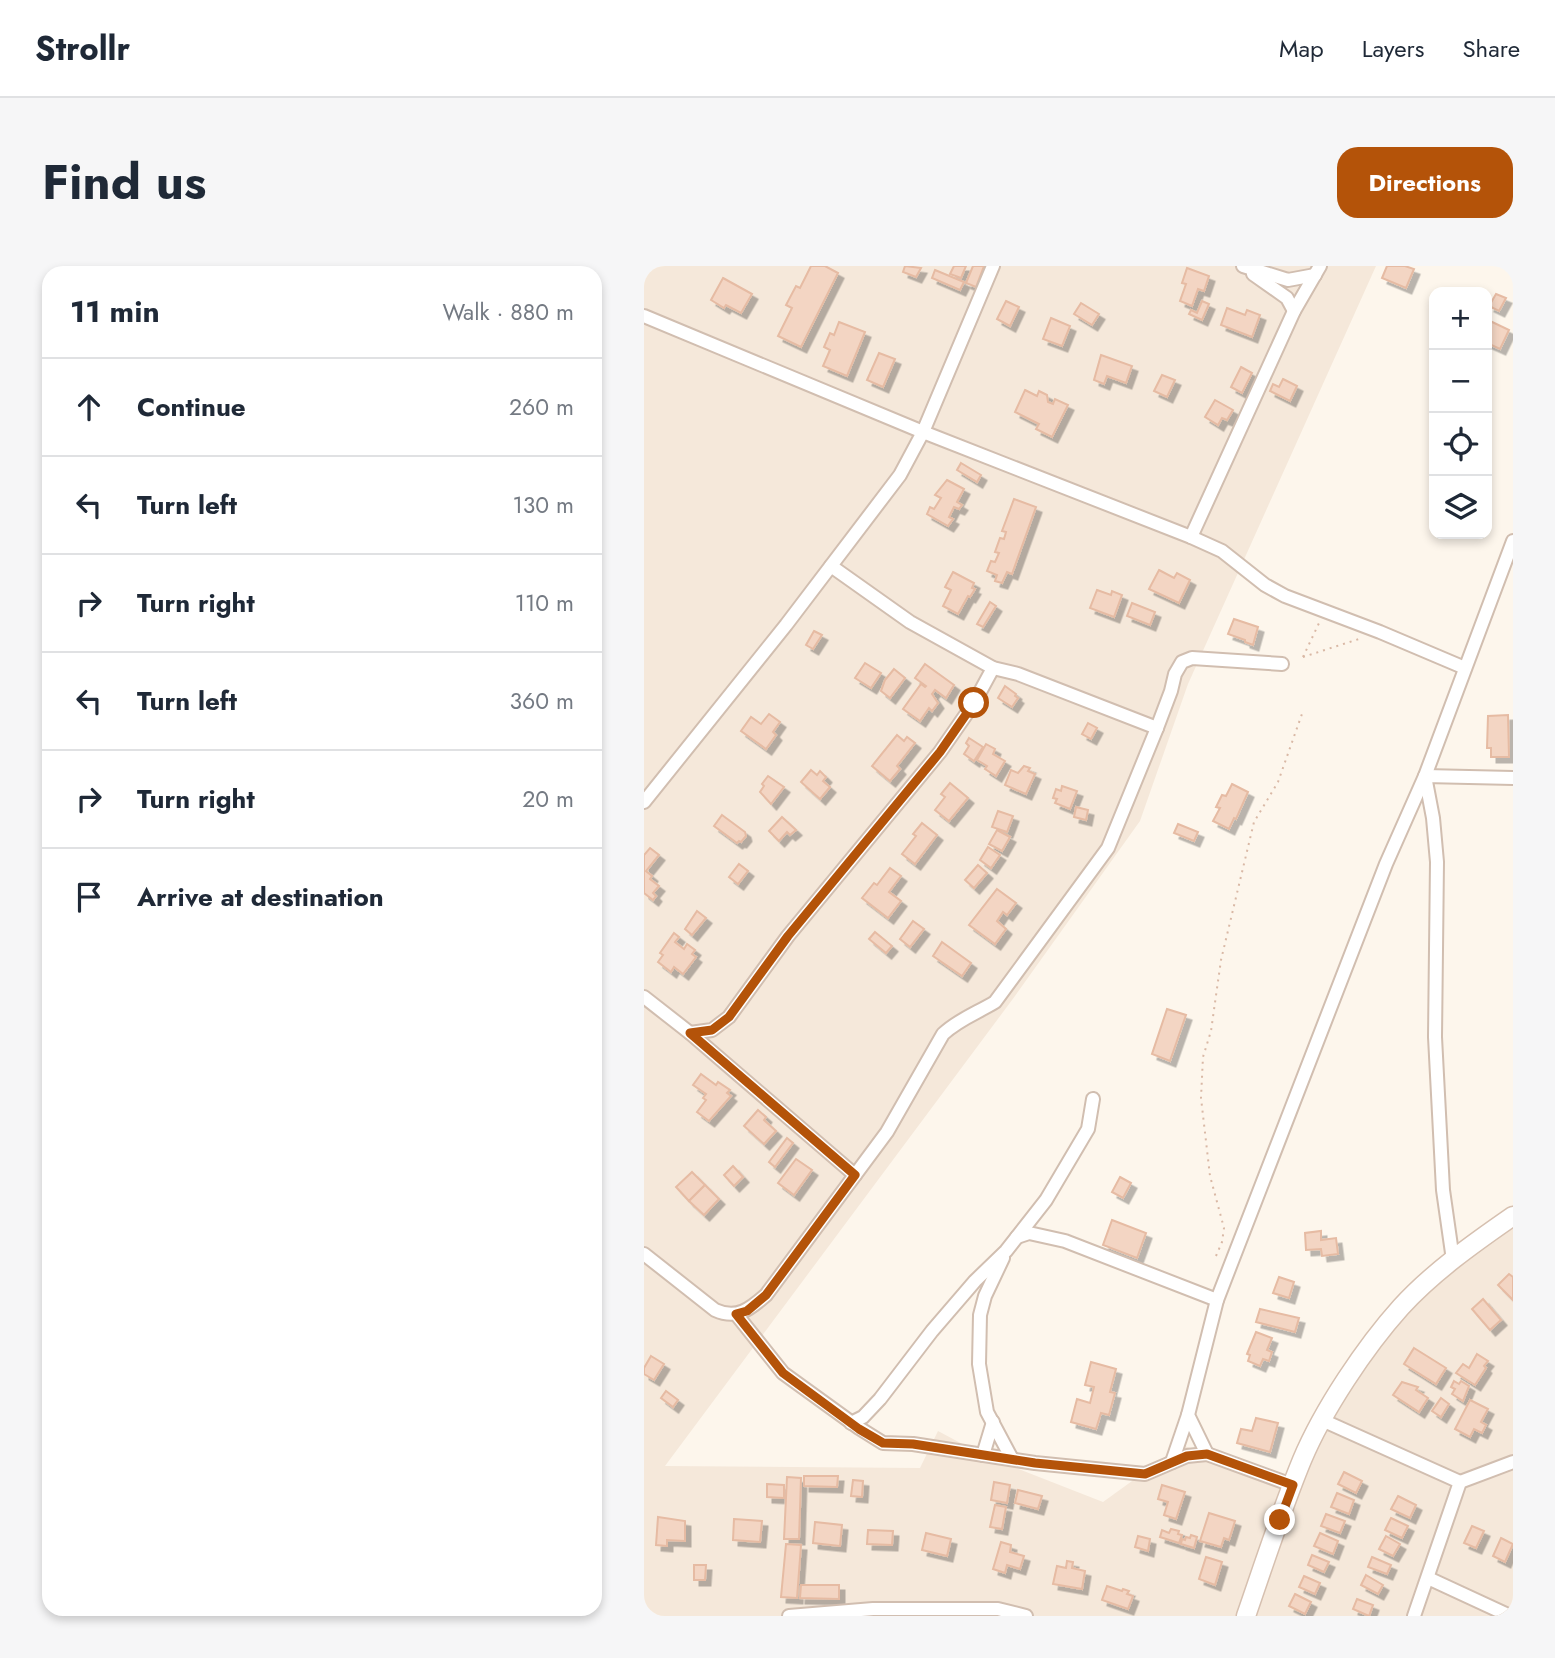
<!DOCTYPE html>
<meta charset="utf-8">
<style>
:root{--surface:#fff;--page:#f6f6f7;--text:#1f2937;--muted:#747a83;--line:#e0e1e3;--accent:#b45309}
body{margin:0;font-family:Jost,sans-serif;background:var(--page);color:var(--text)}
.controls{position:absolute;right:21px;top:21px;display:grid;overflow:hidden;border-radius:14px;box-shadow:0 4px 10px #0003}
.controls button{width:63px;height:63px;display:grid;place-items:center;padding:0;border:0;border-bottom:2px solid var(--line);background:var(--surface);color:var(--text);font:35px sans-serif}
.stop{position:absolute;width:21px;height:21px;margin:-16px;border:5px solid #b45309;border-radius:50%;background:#fff}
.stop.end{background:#b45309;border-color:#fff;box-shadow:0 2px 7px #0008}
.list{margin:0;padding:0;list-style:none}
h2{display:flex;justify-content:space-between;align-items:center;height:91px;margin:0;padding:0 28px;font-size:30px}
h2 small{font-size:23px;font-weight:400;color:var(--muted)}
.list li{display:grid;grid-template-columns:46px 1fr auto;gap:21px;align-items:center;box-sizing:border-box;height:98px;padding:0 28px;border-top:2px solid var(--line)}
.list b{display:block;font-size:26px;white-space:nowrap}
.list em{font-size:23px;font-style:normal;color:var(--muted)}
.icon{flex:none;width:38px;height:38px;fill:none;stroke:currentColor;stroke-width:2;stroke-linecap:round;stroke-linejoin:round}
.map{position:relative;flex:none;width:869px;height:1350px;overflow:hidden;border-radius:21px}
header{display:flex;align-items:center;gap:42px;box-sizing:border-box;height:98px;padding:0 35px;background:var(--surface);border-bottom:2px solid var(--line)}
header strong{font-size:33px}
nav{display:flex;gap:38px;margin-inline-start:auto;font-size:24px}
.intro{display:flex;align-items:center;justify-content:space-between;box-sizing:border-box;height:168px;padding:0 42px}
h1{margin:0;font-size:49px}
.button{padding:18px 32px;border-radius:21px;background:var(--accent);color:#fff;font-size:24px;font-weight:700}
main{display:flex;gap:42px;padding:0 42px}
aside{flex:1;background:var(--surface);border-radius:21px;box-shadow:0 4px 10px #0003}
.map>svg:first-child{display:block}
.residential{fill:#f5e8da}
.building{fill:#f3d5c3;stroke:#e6bba3;stroke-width:2;filter:url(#shadow)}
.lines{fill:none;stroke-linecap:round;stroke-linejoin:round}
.street-casing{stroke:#d1beb0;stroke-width:16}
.secondary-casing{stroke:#d6c0b0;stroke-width:21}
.path{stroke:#d9b8a5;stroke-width:2;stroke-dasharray:2 5;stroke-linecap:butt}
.street{stroke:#fff;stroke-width:12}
.secondary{stroke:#fff;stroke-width:18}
.route{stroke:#b45309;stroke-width:9}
</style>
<header>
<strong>Strollr</strong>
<nav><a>Map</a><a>Layers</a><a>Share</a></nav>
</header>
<div class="intro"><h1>Find us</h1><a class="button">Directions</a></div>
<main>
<aside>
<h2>11 min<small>Walk · 880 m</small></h2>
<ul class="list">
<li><svg class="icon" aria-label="ahead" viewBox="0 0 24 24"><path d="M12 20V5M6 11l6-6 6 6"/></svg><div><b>Continue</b></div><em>260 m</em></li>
<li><svg class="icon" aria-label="left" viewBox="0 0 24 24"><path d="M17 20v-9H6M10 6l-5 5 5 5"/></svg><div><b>Turn left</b></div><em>130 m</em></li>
<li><svg class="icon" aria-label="right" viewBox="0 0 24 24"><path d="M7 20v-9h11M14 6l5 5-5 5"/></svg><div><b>Turn right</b></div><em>110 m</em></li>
<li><svg class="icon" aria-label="left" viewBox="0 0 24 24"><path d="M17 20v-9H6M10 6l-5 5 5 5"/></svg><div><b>Turn left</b></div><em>360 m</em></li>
<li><svg class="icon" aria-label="right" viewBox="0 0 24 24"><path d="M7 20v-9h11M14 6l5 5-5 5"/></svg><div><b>Turn right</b></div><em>20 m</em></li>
<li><svg class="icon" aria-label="arrive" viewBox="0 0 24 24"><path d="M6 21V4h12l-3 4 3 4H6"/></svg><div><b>Arrive at destination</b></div></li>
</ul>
</aside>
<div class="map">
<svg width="869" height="1350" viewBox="0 0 869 1350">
<defs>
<filter id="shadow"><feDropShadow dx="5.5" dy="5.5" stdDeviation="0" flood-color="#0004"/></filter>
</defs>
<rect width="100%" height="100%" fill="#fdf6ec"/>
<!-- residential -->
<path class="residential" d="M0 0H732L544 418 496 555 371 730 21 1200 276 1202 294 1165 339 1189 459 1236 538 1179 642 1216 745 1044 869 939V1350H0Z"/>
<!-- building -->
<g class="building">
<path d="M167 0H181L194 7 157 81 134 70 148 42 142 39 152 20 156 22Z"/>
<path d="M261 0 277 2 272 11 259 6Z"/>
<path d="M310 0H322L317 12 306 8Z"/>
<path d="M329 0H340L332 21 322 17Z"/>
<path d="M743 0H761L770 3 762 22 738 12Z"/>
<path d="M543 2 565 10 560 25 554 23 548 40 536 35 542 18 538 17Z"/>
<path d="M291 4 320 16 316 24 288 12Z"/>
<path d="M79 12 108 28 97 47 82 39 80 42 67 34Z"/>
<path d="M852 28 862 32 855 45 845 40Z"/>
<path d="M362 35 375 41 366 60 353 53Z"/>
<path d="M558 35 565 38 558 54 545 48 547 44 553 47Z"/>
<path d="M437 37 455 48 448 59 430 48Z"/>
<path d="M583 42 601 49 603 44 616 49 608 71 577 59Z"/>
<path d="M407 52 426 60 418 80 399 73Z"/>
<path d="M844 54 865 64 856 83 843 77Z"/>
<path d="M195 56 221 66 203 110 179 100 186 84 180 81 186 67 190 69Z"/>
<path d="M235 87 251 93 239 121 223 114Z"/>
<path d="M457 89 488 100 482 117 463 110 460 118 450 114Z"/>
<path d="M597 101 608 107 598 127 587 121Z"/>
<path d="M518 109 531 114 523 131 510 125Z"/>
<path d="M639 113 653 120 646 135 626 125 629 118 635 121Z"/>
<path d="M381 124 393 130 395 125 403 129 404 136 409 138 411 133 424 139 408 171 392 163 395 158 371 146Z"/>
<path d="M571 134 589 144 583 154 578 152 574 159 561 151Z"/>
<path d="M317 197 337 209 333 216 313 204Z"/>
<path d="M303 214 320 223 313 236 318 239 315 243 310 241 305 251 309 253 304 260 283 248 286 241 290 243 297 232 291 229Z"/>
<path d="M370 233 392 241 368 308 363 306 358 317 351 315 353 309 343 305 347 295 351 296 355 287 351 286 356 272 360 273 362 266 358 265Z"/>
<path d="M515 304 530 312 533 307 546 314 535 337 505 323Z"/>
<path d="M309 306 330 317 328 322 331 323 326 331 324 330 314 348 299 340 307 324 301 321Z"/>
<path d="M453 324 467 329 468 325 478 329 470 351 446 342Z"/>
<path d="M346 336 352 340 339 361 333 358Z"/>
<path d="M488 337 511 346 506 359 483 350Z"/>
<path d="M590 353 614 361 609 379 601 376V374L584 368Z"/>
<path d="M170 365 178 369 169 383 162 379Z"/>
<path d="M221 397 237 407 227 422 211 412Z"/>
<path d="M281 398 310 419 302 432 291 424 288 428 294 437 288 445 285 442 276 455 259 443 277 418 281 421 282 420 271 412Z"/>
<path d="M250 403 261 412 246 432 237 425 241 414Z"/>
<path d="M361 420 372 428 371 430 374 432 368 441 354 432Z"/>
<path d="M125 448 136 456 129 466 132 469 122 483 97 465 107 451 117 458Z"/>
<path d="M864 449 865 491H847V482H843L844 450Z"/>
<path d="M444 457 453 462 447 473 438 468Z"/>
<path d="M253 469 260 475 263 471 271 477 253 500 256 503 246 515 228 500Z"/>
<path d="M325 472 339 481 330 495 320 488 325 480 322 477Z"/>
<path d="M342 478 351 483 349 488 361 495 352 510 341 503 343 500 333 494Z"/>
<path d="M380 500 386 502 384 505 391 508 382 528 361 519 367 504 374 507Z"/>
<path d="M167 504 173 509 176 505 182 511 179 515 186 521 176 533 157 516Z"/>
<path d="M124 510 140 521 127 538 116 526 120 520 118 518Z"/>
<path d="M306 517 324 532 305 555 291 544 301 531 297 528Z"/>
<path d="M588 518 604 526 592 553 590 552 585 563 569 555 576 542 572 541 578 529 582 530Z"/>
<path d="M418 520 433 525 426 543 411 537 413 533 409 532 412 523 417 525Z"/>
<path d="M432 541 444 544 442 554 430 551Z"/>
<path d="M354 545 369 550 363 566 348 561Z"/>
<path d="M78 549 101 566 102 570 97 576 95 575 93 577 70 560Z"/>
<path d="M138 551 152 564 146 569 143 566 135 575 125 565Z"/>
<path d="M278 557 293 569 271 598 258 588 272 570 269 568Z"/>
<path d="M534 558 554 566 550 575 530 567Z"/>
<path d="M353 564 366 571 358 585 345 578Z"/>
<path d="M344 581 356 589 347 602 336 594Z"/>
<path d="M6 582 15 589 2 605 8 610 6 613 15 620 9 627 12 630 9 634 0 627V589Z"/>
<path d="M95 598 104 605 94 618 85 611Z"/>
<path d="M334 599 343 607 330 622 321 614Z"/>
<path d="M246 602 257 610 245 626 257 635 244 652 218 632 230 617 233 619Z"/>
<path d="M353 623 372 637 363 649 359 646 353 655 362 663 351 678 325 659Z"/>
<path d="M53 645 62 652 48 669 41 663Z"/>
<path d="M269 655 280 663 266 681 256 673Z"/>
<path d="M231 666 248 680 242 687 225 673Z"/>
<path d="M30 667 35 671 31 676 40 683 43 678 51 684 48 688 52 691 39 708 30 701 27 706 14 696 19 689 16 687Z"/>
<path d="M298 676 327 697 318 710 289 690Z"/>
<path d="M523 743 542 749 526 795 508 788Z"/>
<path d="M57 808 72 819 74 816 86 824 83 827 87 830 65 855 53 846 62 834 59 832 62 828 49 819Z"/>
<path d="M114 844 122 851 120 854 132 865 120 878 100 860Z"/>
<path d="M143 872 149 877 131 901 125 896Z"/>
<path d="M152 893 168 904 150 929 134 917Z"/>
<path d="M89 900 99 911 90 920 80 909Z"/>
<path d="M48 906 61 919 45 935 32 921Z"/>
<path d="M476 911 487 917 479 932 468 926Z"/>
<path d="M61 919 75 933 60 949 45 935Z"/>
<path d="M468 954 502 967 493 992 459 979Z"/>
<path d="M677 965V974L692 972 694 988 678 990 677 983 662 984 661 967Z"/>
<path d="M865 1008 869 1011V1034L854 1019Z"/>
<path d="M635 1011 650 1016 645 1032 629 1027Z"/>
<path d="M839 1033 857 1054 846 1064 828 1043Z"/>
<path d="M616 1043 655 1052 651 1066 612 1056Z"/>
<path d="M612 1066 628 1072 623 1084 628 1086 625 1095 619 1093 616 1100 604 1095 606 1089 603 1088Z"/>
<path d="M770 1082 802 1102 792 1118 760 1098Z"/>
<path d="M833 1088 844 1095 840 1100 842 1102 831 1119 812 1107 819 1098 825 1102Z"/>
<path d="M7 1090 20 1098 10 1114 0 1108V1102Z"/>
<path d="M447 1096 472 1103 466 1126 471 1127 465 1149 457 1147 452 1163 427 1156 433 1133 446 1137 450 1121 441 1119Z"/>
<path d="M810 1115 815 1118 817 1115 825 1120 819 1135 808 1128 811 1123 807 1121Z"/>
<path d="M758 1116 774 1121 772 1124 784 1132 775 1146 749 1129Z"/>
<path d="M22 1125 34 1134 29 1141 17 1132Z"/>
<path d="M797 1132 805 1138 797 1151 788 1145Z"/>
<path d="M826 1134 844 1143 837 1156 842 1159 838 1167 830 1163 826 1171 811 1163Z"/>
<path d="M612 1152 634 1157 626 1186 593 1177 597 1163 608 1165Z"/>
<path d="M700 1206 718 1215 712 1227 694 1218Z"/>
<path d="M160 1210H194L193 1221 160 1220Z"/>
<path d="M143 1211 157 1212 155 1273H140Z"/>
<path d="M209 1214 219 1215 218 1231 207 1230Z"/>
<path d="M350 1216 366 1219 363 1237 347 1234Z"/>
<path d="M123 1218 140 1219V1232L123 1231Z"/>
<path d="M518 1219 541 1226 532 1253 520 1249 524 1236 514 1233Z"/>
<path d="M374 1224 398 1230 394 1243 371 1237Z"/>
<path d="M693 1227 710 1234 705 1248 687 1241Z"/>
<path d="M754 1230 772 1239 766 1252 747 1243Z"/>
<path d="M351 1239 362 1241 358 1263 346 1261Z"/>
<path d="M565 1247 591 1255 585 1274 580 1272 577 1281 556 1275Z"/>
<path d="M682 1248 701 1255 696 1267 677 1260Z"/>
<path d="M14 1251 41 1255V1275L23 1274V1280L12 1279Z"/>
<path d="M747 1252 764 1260 758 1272 741 1264Z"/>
<path d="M90 1253 118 1255 116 1276 89 1274Z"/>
<path d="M171 1256 198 1259 196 1280 169 1277Z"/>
<path d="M828 1260 840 1265 832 1282 820 1277Z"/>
<path d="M527 1263 535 1265 534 1268 538 1269 535 1277 516 1271 518 1264 525 1267Z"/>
<path d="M224 1264 249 1265 248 1279 223 1278Z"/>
<path d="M282 1267 307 1273 303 1290 278 1284Z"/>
<path d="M676 1267 694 1275 689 1288 670 1280Z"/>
<path d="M547 1269 553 1271 550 1282 537 1278 538 1273 541 1274 542 1271 546 1272Z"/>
<path d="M494 1270 506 1273 504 1285 491 1281Z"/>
<path d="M742 1270 756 1278 749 1290 735 1283Z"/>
<path d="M857 1272 869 1278 861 1296 849 1290Z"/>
<path d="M357 1276 367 1279 366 1286 380 1290 376 1303 363 1299 361 1307 349 1303Z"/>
<path d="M142 1278 157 1279 153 1332 137 1331Z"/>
<path d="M668 1289 685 1296 680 1306 664 1299Z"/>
<path d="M562 1291 578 1296 571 1319 555 1313Z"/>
<path d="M728 1291 747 1299 743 1308 724 1301Z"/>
<path d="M423 1295 429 1296 428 1302 441 1305 438 1323 409 1318 413 1300 422 1302Z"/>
<path d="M50 1299H62L61 1314H50Z"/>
<path d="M722 1309 739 1319 734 1328 717 1319Z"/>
<path d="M660 1310 676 1317 671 1328 655 1321Z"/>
<path d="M157 1319H195V1333L156 1332Z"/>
<path d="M463 1320 478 1325 479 1323 485 1325 483 1328 489 1330 484 1343 458 1334Z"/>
<path d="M651 1328 667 1336 661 1348 645 1340Z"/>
<path d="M713 1333 729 1339 725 1350 709 1343Z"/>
</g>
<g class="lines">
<!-- street casing -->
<g class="street-casing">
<g id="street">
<path d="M599 0 644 14 671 9"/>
<path d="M609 8 643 32 650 45"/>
<path d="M0 50 279 166 547 271 578 285 621 319 641 330 736 366 821 402"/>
<path d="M547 271 650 45 676 0"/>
<path d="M187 300 266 356 349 402 374 408 513 462"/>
<path d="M0 536 142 359 256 209 279 166 349 0"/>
<path d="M0 731 46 767 211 909"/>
<path d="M46 767 68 764 85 751 144 670 296 486 330 437 349 402"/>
<path d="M373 971 385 967 421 975 573 1034"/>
<path d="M0 988 71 1044C93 1054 106 1043 122 1029L243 866 299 768C315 753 333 747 351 736L464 582 513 462 527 425 531 408 538 396 548 392 638 398"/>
<path d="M359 992 341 1030 336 1049 335 1098 343 1146 368 1193"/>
<path d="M809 994 799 924 791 771 793 596 789 552 781 510 869 512"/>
<path d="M92 1048 139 1107 215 1162 239 1177 269 1178 391 1197 501 1208 543 1190 563 1188 648 1219"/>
<path d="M678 1154 816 1216"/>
<path d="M207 1157 219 1151 236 1133 288 1065 331 1015 362 985 402 934 444 863 449 833"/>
<path d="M563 1188 544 1149 573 1034 742 598 781 510 869 275"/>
<path d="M339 1189 349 1156"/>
<path d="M528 1196 544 1149"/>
<path d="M784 1312 866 1350"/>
<path d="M145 1350 229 1343H354L382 1350"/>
<path d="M770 1350 816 1216 869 1196"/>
</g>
</g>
<!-- secondary casing -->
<g class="secondary-casing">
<path id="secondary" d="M602 1350C620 1298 637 1245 658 1194 679 1144 721 1081 757 1041 789 1006 830 977 869 950"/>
</g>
<!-- path -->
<g class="path">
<path d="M659 391 718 372"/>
<path d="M659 391 676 355"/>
<path d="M572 990 578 976 580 962 566 910 557 832 559 791 567 765 577 694 610 556 634 516 659 445"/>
</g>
<!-- street -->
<use href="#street" class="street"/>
<!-- secondary -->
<use href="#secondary" class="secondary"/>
</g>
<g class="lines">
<!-- route -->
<path class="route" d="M330 437 296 486 144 670 85 751 68 764 46 767 211 909 122 1029 103 1045 92 1048 139 1107 215 1163 239 1177 269 1178 391 1197 501 1208 543 1190 563 1188 649 1219 636 1254"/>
</g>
</svg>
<div class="controls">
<button>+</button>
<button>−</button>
<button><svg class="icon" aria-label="locate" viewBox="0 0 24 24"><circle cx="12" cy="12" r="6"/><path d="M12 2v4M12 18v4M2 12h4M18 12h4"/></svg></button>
<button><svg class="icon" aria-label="layers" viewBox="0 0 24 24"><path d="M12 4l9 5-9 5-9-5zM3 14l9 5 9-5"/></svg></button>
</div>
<div class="stop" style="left:330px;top:437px"></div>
<div class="stop end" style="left:636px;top:1254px"></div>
</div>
</main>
